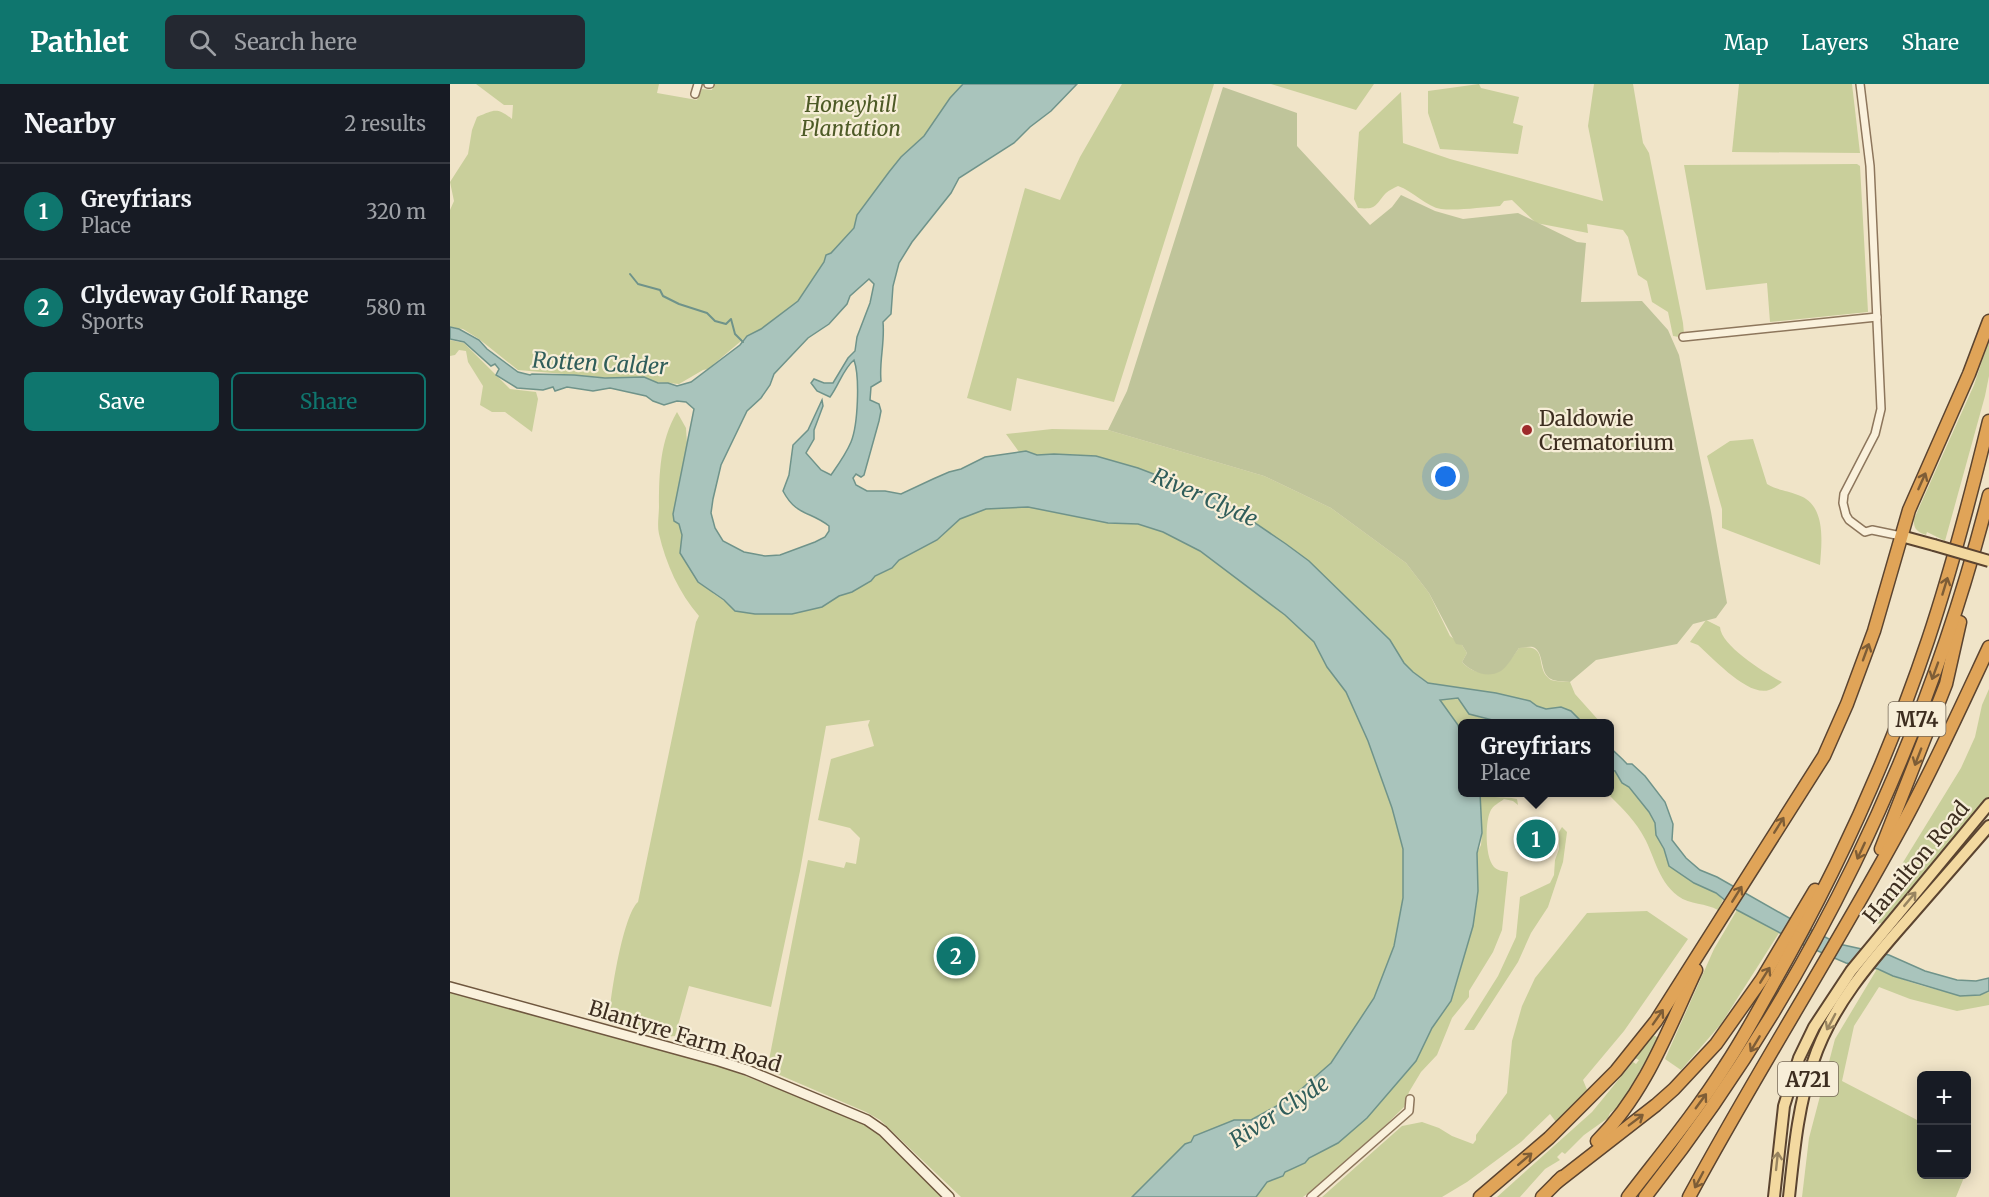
<!DOCTYPE html>
<meta charset="utf-8">
<style>
:root{--surface:#171b24;--page:#242831;--text:#f1f3f6;--muted:#9ea1a6;--line:#363941;--accent:#0f766e}
body{margin:0;font-family:Merriweather,serif;background:var(--page);color:var(--text)}
.controls{position:absolute;right:18px;bottom:18px;display:grid;overflow:hidden;border-radius:9px;box-shadow:0 3px 15px #0003}
.controls button{width:54px;height:54px;display:grid;place-items:center;padding:0;border:0;border-bottom:2px solid var(--line);background:var(--surface);color:var(--text);font:30px sans-serif}
.you{position:absolute;left:996px;top:393px;width:21px;height:21px;margin:-15px;border:4px solid #fff;border-radius:50%;background:#1a73e8;box-shadow:0 0 0 9px #1a73e833}
.badge{display:grid;place-items:center;width:39px;height:39px;border-radius:50%;background:var(--accent);color:#fff;font-size:20px;font-weight:700}
.pin{position:absolute;translate:-50% -50%;border:3px solid #fff;box-shadow:0 2px 6px #0006}
.popup{position:absolute;left:1008px;top:635px;width:156px;height:78px;box-sizing:border-box;display:grid;place-content:center;border-radius:9px;background:var(--surface);filter:drop-shadow(0 2px 4px #0005);font-size:20px;white-space:nowrap;color:var(--muted)}
.popup b{font-size:22px;color:var(--text)}
.popup::after{content:'';position:absolute;left:50%;top:100%;margin-left:-12px;border:12px solid transparent;border-top-color:var(--surface)}
.list{margin:0;padding:0;list-style:none}
h2{display:flex;justify-content:space-between;align-items:center;height:78px;margin:0;padding:0 24px;font-size:26px}
h2 small{font-size:20px;font-weight:400;color:var(--muted)}
.list li{display:grid;grid-template-columns:39px 1fr auto;gap:18px;align-items:center;box-sizing:border-box;height:96px;padding:0 24px;border-top:2px solid var(--line)}
.list b{display:block;font-size:22px;white-space:nowrap}
.list p{margin:0;font-size:20px;white-space:nowrap;color:var(--muted)}
.list em{font-size:20px;font-style:normal;color:var(--muted)}
.actions{display:flex;gap:12px;padding:18px 24px}
.actions a{flex:1;padding:14px 0;border:2px solid var(--accent);border-radius:9px;text-align:center;font-size:21px;color:var(--accent)}
.actions .main{background:var(--accent);color:#fff}
.icon{flex:none;width:33px;height:33px;fill:none;stroke:currentColor;stroke-width:2;stroke-linecap:round;stroke-linejoin:round}
.map{position:relative;flex:none;width:1539px;height:1113px;overflow:hidden}
header{display:flex;align-items:center;gap:36px;box-sizing:border-box;height:84px;padding:0 30px;background:var(--accent);color:#fff}
header strong{font-size:28px}
nav{display:flex;gap:33px;margin-inline-start:auto;font-size:21px}
.search{width:420px;height:54px;background:var(--page);display:flex;align-items:center;gap:15px;box-sizing:border-box;padding:0 21px;border-radius:9px;color:var(--muted);font-size:22px}
main{display:flex}
aside{flex:1;background:var(--surface)}
.map>svg:first-child{display:block}
.green{fill:#c9cf9b}
.cemetery{fill:#bfc49a}
.water{fill:#a9c4bc;stroke:#6f938a;stroke-width:1.5;fill-rule:evenodd}
.lines{fill:none;stroke-linecap:round;stroke-linejoin:round}
.stream{stroke:#6f938a;stroke-width:2}
.street-casing{stroke:#8d765c;stroke-width:10}
.secondary-casing{stroke:#6f573f;stroke-width:12}
.primary-casing{stroke:#5b4430;stroke-width:14}
.highway-casing{stroke:#5b4430;stroke-width:15}
.street{stroke:#faf1dc;stroke-width:7}
.secondary{stroke:#faf1dc;stroke-width:9}
.primary{stroke:#f3d9a0;stroke-width:10}
.highway{stroke:#e0a458;stroke-width:12}
.primary-bridge-casing{stroke:#5b4430;stroke-width:14;stroke-linecap:butt}
.primary-bridge{stroke:#f3d9a0;stroke-width:10}
.oneway{stroke:#7e5d36}
.oneway2{stroke:#988460}
.poi-dot{fill:#9e2a2b;stroke:#f7eed8;stroke-width:2}
.labels{text-anchor:middle;dominant-baseline:central;stroke-width:4.5;stroke-linejoin:round;paint-order:stroke}
.shield{fill:#f7eed8;stroke:#756857;stroke-width:1.5}
.shield-label{font-size:20px;font-weight:bold;fill:#3d2e20}
.park-label{font-size:21px;font-style:italic;fill:#4d5a26;stroke:#f7eed8}
.poi-label{font-size:21px;fill:#3d2e20;stroke:#f7eed8;text-anchor:start}
.street-label{font-size:21px;fill:#3d2e20;stroke:#f7eed8}
.water-label{font-size:22px;font-style:italic;fill:#2f5d5a;stroke:#f7eed8}
</style>
<header>
<strong>Pathlet</strong>
<div class="search"><svg class="icon" aria-label="search" viewBox="0 0 24 24"><circle cx="10" cy="10" r="6"/><path d="M15 15l6 6"/></svg>Search here</div>
<nav><a>Map</a><a>Layers</a><a>Share</a></nav>
</header>
<main>
<aside>
<h2>Nearby<small>2 results</small></h2>
<ul class="list">
<li><span class="badge">1</span><div><b>Greyfriars</b><p>Place</p></div><em>320 m</em></li>
<li><span class="badge">2</span><div><b>Clydeway Golf Range</b><p>Sports</p></div><em>580 m</em></li>
</ul>
<div class="actions"><a class="main">Save</a><a>Share</a></div>
</aside>
<div class="map">
<svg width="1539" height="1113" viewBox="0 0 1539 1113">
<rect width="100%" height="100%" fill="#f0e4c8"/>
<!-- green -->
<g class="green">
<path d="M26 0H209L207 9 247 16 252 5 262 6 264 0H513L500 14 474 52 451 73 439 88 407 131 404 144 374 178 348 217 311 245 297 252 258 285 253 286 229 300 68 286 29 255 13 245 0 243V126L4 117 0 98 18 70 22 46 27 33C45 26 46 23 62 35L63 21H54Z"/>
<path d="M672 0H764L664 318 567 294 561 327 517 314 575 104 610 116 630 73Z"/>
<path d="M821 0H924L906 26Z"/>
<path d="M1029 0 1031 4 1069 13 1063 39 1073 42 1068 70 990 65 978 29V7Z"/>
<path d="M1144 0H1183L1193 59 1199 69 1233 239 1234 250 1229 253 1223 252 1218 228 1202 218 1197 197 1188 191 1178 153 1173 146 1137 140 1138 149 1086 139 1062 116 1054 117 1050 122C1033 123 1008 127 991 125 977 123 963 107 948 102 944 104 939 106 936 109 925 121 927 126 908 124L904 115 909 48 951 8 953 59 1000 75 1153 117 1138 42Z"/>
<path d="M1289 0H1402L1410 69 1282 68Z"/>
<path d="M1407 80 1410 82 1418 228 1320 238 1317 199 1256 206 1234 81Z"/>
<path d="M0 256 14 259 60 305 86 308 88 315 82 348 55 328H42L30 321 33 302 18 278 16 267 9 266 5 271 0 272Z"/>
<path d="M1539 256V292L1535 312 1495 457 1477 448 1476 451C1468 448 1463 445 1464 435L1524 301Z"/>
<path d="M227 328 236 344 237 360 223 430 229 440 233 451 230 469 240 485 264 510 280 521 305 530H342L372 523 389 512 402 508 425 492 442 484 449 476 487 456 510 435 536 425 578 423 658 439 688 440 713 448 750 467 776 485 835 531 864 558 877 583 896 608 918 657 942 724 953 765V814L944 862 924 914 881 979 841 1014 801 1036 784 1037 744 1052 741 1058 682 1113H511L430 1036 416 1028 325 989 319 976 358 776 394 784 396 778 406 780 410 754 400 744 368 736 381 675 424 662 418 641 420 636 376 642 350 787 321 923 239 902 225 952 214 953 165 940 159 936C160 914 173 831 188 818L246 538 249 532C229 509 216 480 209 450 207 441 209 431 209 422 209 389 210 357 227 328Z"/>
<path d="M602 345 658 346 814 392 881 424 956 479 979 509 1000 552 1012 561 1017 569 1012 578C1019 585 1023 587 1033 589 1052 593 1059 577 1069 564 1101 559 1083 585 1101 596 1106 598 1115 597 1120 598L1125 610 1151 639H1132L1121 627 1111 623 1096 625 1087 622 1080 617 1046 609 979 599 963 588 954 579 940 556 859 477 786 426 756 410 688 384 646 372 604 370 587 371 576 367 569 368 556 350Z"/>
<path d="M1303 355 1317 400C1329 407 1336 406 1348 411 1376 420 1372 457 1370 481L1272 444V425L1257 372 1280 357Z"/>
<path d="M1256 536 1270 543C1271 562 1315 589 1332 598 1328 601 1323 605 1319 606 1298 613 1263 574 1248 561L1240 558Z"/>
<path d="M1539 605V714L1445 829 1432 839 1425 840 1452 780 1511 684 1525 653 1532 621Z"/>
<path d="M1005 613C1013 618 1016 629 1026 632 1034 635 1050 639 1059 639 1069 639 1076 634 1087 639L1012 640V657L1008 641 990 616Z"/>
<path d="M1160 686 1165 687 1172 699 1179 703 1199 728 1205 739 1206 751 1214 765 1219 782 1244 799 1266 809 1273 816 1268 826C1256 819 1240 821 1228 812 1206 795 1205 770 1191 748 1182 733 1168 720 1157 709L1160 708Z"/>
<path d="M1030 709C1036 709 1038 712 1045 713 1052 714 1060 713 1067 715L1068 721 1063 717 1054 715C1049 719 1043 721 1040 728 1035 739 1035 774 1044 783 1048 787 1053 787 1058 788L1052 846 1043 868 1019 907V913L1002 934 987 971 971 988 959 1008 954 1023 893 1083 853 1113H806L817 1098 824 1096 834 1088 854 1079 859 1074 888 1059 917 1034 966 977 982 944 1001 917 1023 842 1028 807 1027 769 1031 761 1032 749Z"/>
<path d="M1112 743 1117 748 1113 778 1098 823 1081 849 1068 878 1024 946H1014L1048 892 1066 853 1070 813 1100 799 1104 791 1105 776 1109 765V748Z"/>
<path d="M1287 826 1329 849 1271 940 1231 986 1215 975 1264 865Z"/>
<path d="M1197 827 1238 855 1174 947 1133 996 1138 1008 1106 1038 1100 1030 1071 1058 1017 1098 992 1113H872L952 1042 972 1038 989 1044 1002 1052 1023 1060 1026 1056V1051L1057 1009 1062 957 1072 922 1085 894 1137 829Z"/>
<path d="M1427 885C1454 897 1512 918 1539 908V921L1507 927 1460 915 1429 903 1404 942 1392 997 1471 1038 1472 1090 1515 1091 1506 1113H1352L1359 1054 1385 955Z"/>
<path d="M0 907 259 978 401 1033 424 1045 493 1113H0Z"/>
<path d="M1203 951 1209 954 1170 1021 1160 1029 1158 1034 1134 1051 1115 1070 1112 1068 1107 1073 1110 1076 1095 1085 1070 1113H1047L1142 1028 1183 978 1186 980 1189 976 1185 974Z"/>
</g>
<!-- cemetery -->
<path class="cemetery" d="M773 3 847 29V62L920 141 942 123 951 111 985 127 1013 135 1068 129 1127 158 1136 159 1131 218 1192 217 1218 246 1229 271 1261 428 1277 519 1266 534 1243 540 1227 560 1146 576 1120 598C1115 597 1106 598 1101 595 1089 589 1095 568 1083 563 1078 562 1074 564 1069 564 1064 571 1058 582 1051 587 1037 595 1022 588 1012 578L1017 569 1012 561 1006 560 979 509 956 479 881 424 814 392 658 346 677 307Z"/>
<!-- water -->
<g class="water">
<path d="M513 0H627L601 27 580 43 564 59 509 94 501 109 462 158 449 179 443 202 441 230 433 238C435 259 429 277 431 297L421 303 420 316 429 320 431 327 429 337 414 391 411 393 406 390 403 394 406 401 417 407H435L451 410 483 395 499 388 511 385 535 373 576 367 587 371 604 370 646 372 688 384 756 410 786 426 836 460 859 477 940 556 954 579 963 588 978 599 1046 609 1080 617 1087 622 1096 625 1111 623 1121 627 1132 638 1135 639H1087L1077 636 1054 639 1019 630 1008 614 990 616 1008 641 1012 657V708L1030 709 1032 749 1027 769 1028 807 1023 842 1001 917 982 944 966 977 917 1034 888 1059 859 1074 855 1079 835 1088 833 1092 817 1098 806 1113H682L735 1060 741 1058 744 1052 784 1036H801L841 1014 881 979 924 914 944 862 953 814V765L942 724 918 657 896 608 877 583 864 558 835 531 750 467 713 448 688 440 658 439 578 423 536 425 510 435 487 456 449 476 442 484 425 492 421 497 402 508 389 512 372 523 342 530H305L285 527 274 516 248 498 230 469 232 451 229 440 224 437 223 430 244 325 236 318 227 317 214 321 203 317 196 312 160 304 143 307 117 303 105 307 103 303 93 306 67 304 46 291 49 285 45 280 41 282 14 258 0 255V243L9 245 29 256 37 265 68 288 80 291 82 290 124 291 155 294 194 293 208 299H218L227 302 241 298 290 261 297 252 311 245 348 217 374 178 376 171 381 169 404 144 407 131 439 88 451 73 474 52 500 14ZM419 195 424 200 420 219 407 253 405 267 398 274 383 299H374L364 295 361 299 367 307 380 313C389 301 393 285 404 276 410 293 408 341 401 358 396 370 388 381 381 391L371 386 356 369 364 355V346L373 322 372 316 358 346 343 361 339 391 333 407C346 432 360 427 379 442V447L375 453 365 458 330 471 315 472 294 468 273 457 265 444 261 429 263 415 271 381 297 327 311 314 320 301 324 290 358 254 379 240 397 220 400 212Z"/>
<path d="M1160 663C1165 669 1171 673 1177 680H1182L1195 692 1215 718 1223 740 1222 756 1236 774 1250 786 1267 793 1355 843 1389 860 1439 871 1475 887 1507 896 1526 897 1539 894V907L1530 911 1510 912 1443 892 1428 885 1396 879 1347 858 1287 826 1266 809 1244 799 1219 782 1214 765 1206 751 1205 739 1199 728 1179 703 1172 699 1165 687 1160 686Z"/>
</g>
<g class="lines">
<!-- stream -->
<path class="stream" d="M180 190 188 200 210 206 213 212 229 220 257 229 265 237 276 240 281 235 285 250 293 258"/>
<!-- street casing -->
<g class="street-casing">
<g id="street">
<path d="M258 0H260"/>
<path d="M1410 0 1420 82 1431 325 1425 350 1394 410 1393 419 1396 431 1399 436 1415 448 1422 446 1451 452"/>
<path d="M245 10 248 0"/>
<path d="M1233 253 1427 233"/>
<path d="M861 1113 959 1027 960 1015"/>
</g>
</g>
<!-- secondary casing -->
<g class="secondary-casing">
<path id="secondary" d="M0 903 269 977 297 986 417 1036 433 1047 499 1113"/>
</g>
<!-- primary casing -->
<g class="primary-casing">
<g id="primary">
<path d="M1451 452 1484 461"/>
<path d="M1324 1113 1334 1022 1349 974 1364 943 1401 887 1539 720"/>
<path d="M1339 1113C1344 1067 1348 1022 1363 978 1381 923 1420 878 1458 835 1485 804 1512 773 1539 742"/>
</g>
</g>
<!-- highway casing -->
<g class="highway-casing">
<g id="highway">
<path d="M1431 765 1496 600 1510 538"/>
<path d="M1147 1057C1195 1010 1218 946 1246 886"/>
<path d="M1107 1098 1206 1021 1224 1005 1266 960 1312 895 1365 806"/>
<path d="M1030 1113 1099 1054 1166 987 1206 937 1374 672 1397 620 1424 547 1459 426 1519 290 1539 237"/>
<path d="M1092 1113 1112 1093"/>
<path d="M1178 1113C1211 1070 1246 1028 1275 982 1293 955 1308 927 1323 900 1385 791 1438 675 1478 556 1502 484 1521 411 1539 337"/>
<path d="M1195 1113C1359 906 1474 666 1539 411"/>
<path d="M1239 1113C1306 989 1382 870 1449 747 1482 687 1510 625 1539 563"/>
</g>
</g>
<!-- street -->
<use href="#street" class="street"/>
<!-- secondary -->
<use href="#secondary" class="secondary"/>
<!-- primary -->
<use href="#primary" class="primary"/>
<!-- highway -->
<use href="#highway" class="highway"/>
<!-- primary-bridge casing -->
<g class="primary-bridge-casing">
<path id="primary-bridge" d="M1484 461 1539 477"/>
</g>
<!-- primary-bridge -->
<use href="#primary-bridge" class="primary-bridge"/>
</g>
<!-- one-way arrows -->
<defs><path id="oneway-shaft" d="M-6 0H5M1.5-3L5.5 0L1.5 3" fill="none" stroke-width="1.6" stroke-linecap="round" stroke-linejoin="round" transform="scale(1.5)"/></defs>
<g class="oneway">
<use href="#oneway-shaft" transform="translate(1472 397) rotate(-66)"/>
<use href="#oneway-shaft" transform="translate(1495 502) rotate(-73)"/>
<use href="#oneway-shaft" transform="translate(1416 568) rotate(-70)"/>
<use href="#oneway-shaft" transform="translate(1485 587) rotate(110)"/>
<use href="#oneway-shaft" transform="translate(1468 673) rotate(111)"/>
<use href="#oneway-shaft" transform="translate(1329 741) rotate(-58)"/>
<use href="#oneway-shaft" transform="translate(1411 767) rotate(115)"/>
<use href="#oneway-shaft" transform="translate(1287 810) rotate(-58)"/>
<use href="#oneway-shaft" transform="translate(1315 891) rotate(-58)"/>
<use href="#oneway-shaft" transform="translate(1208 933) rotate(-55)"/>
<use href="#oneway-shaft" transform="translate(1305 960) rotate(121)"/>
<use href="#oneway-shaft" transform="translate(1251 1017) rotate(-54)"/>
<use href="#oneway-shaft" transform="translate(1186 1036) rotate(-37)"/>
<use href="#oneway-shaft" transform="translate(1075 1075) rotate(-41)"/>
<use href="#oneway-shaft" transform="translate(1249 1096) rotate(118)"/>
</g>
<g class="oneway2">
<use href="#oneway-shaft" transform="translate(1460 815) rotate(-50)"/>
<use href="#oneway-shaft" transform="translate(1381 938) rotate(118)"/>
<use href="#oneway-shaft" transform="translate(1327 1077) rotate(-84)"/>
</g>
<!-- markers -->
<circle class="poi-dot" cx="1077" cy="346" r="6"/>
<g class="labels">
<!-- shield labels -->
<g class="shield">
<rect x="1438.5" y="618" width="57" height="34" rx="4.5"/>
<rect x="1328" y="978" width="60" height="34" rx="4.5"/>
</g>
<g class="shield-label">
<text x="1467" y="635">M74</text>
<text x="1358" y="995">A721</text>
</g>
<!-- park labels -->
<g class="park-label">
<text x="401" y="20">Honeyhill<tspan x="401" dy="24">Plantation</tspan></text>
</g>
<!-- poi labels -->
<g class="poi-label">
<text x="1089" y="334">Daldowie<tspan x="1089" dy="24">Crematorium</tspan></text>
</g>
<!-- street labels -->
<g class="street-label">
<text transform="translate(1466 778) rotate(-50)">Hamilton Road</text>
<text transform="translate(235 952) rotate(17)">Blantyre Farm Road</text>
</g>
<!-- water labels -->
<g class="water-label">
<text transform="translate(150 279) rotate(3)">Rotten Calder</text>
<text transform="translate(755 413) rotate(24)">River Clyde</text>
<text transform="translate(829 1027) rotate(-33)">River Clyde</text>
</g>
</g>
</svg>
<div class="controls">
<button>+</button>
<button>−</button>
</div>
<div class="you"></div>
<div class="pin badge" style="left:1086px;top:755px">1</div>
<div class="popup"><b>Greyfriars</b>Place</div>
<div class="pin badge" style="left:506px;top:872px">2</div>
</div>
</main>
